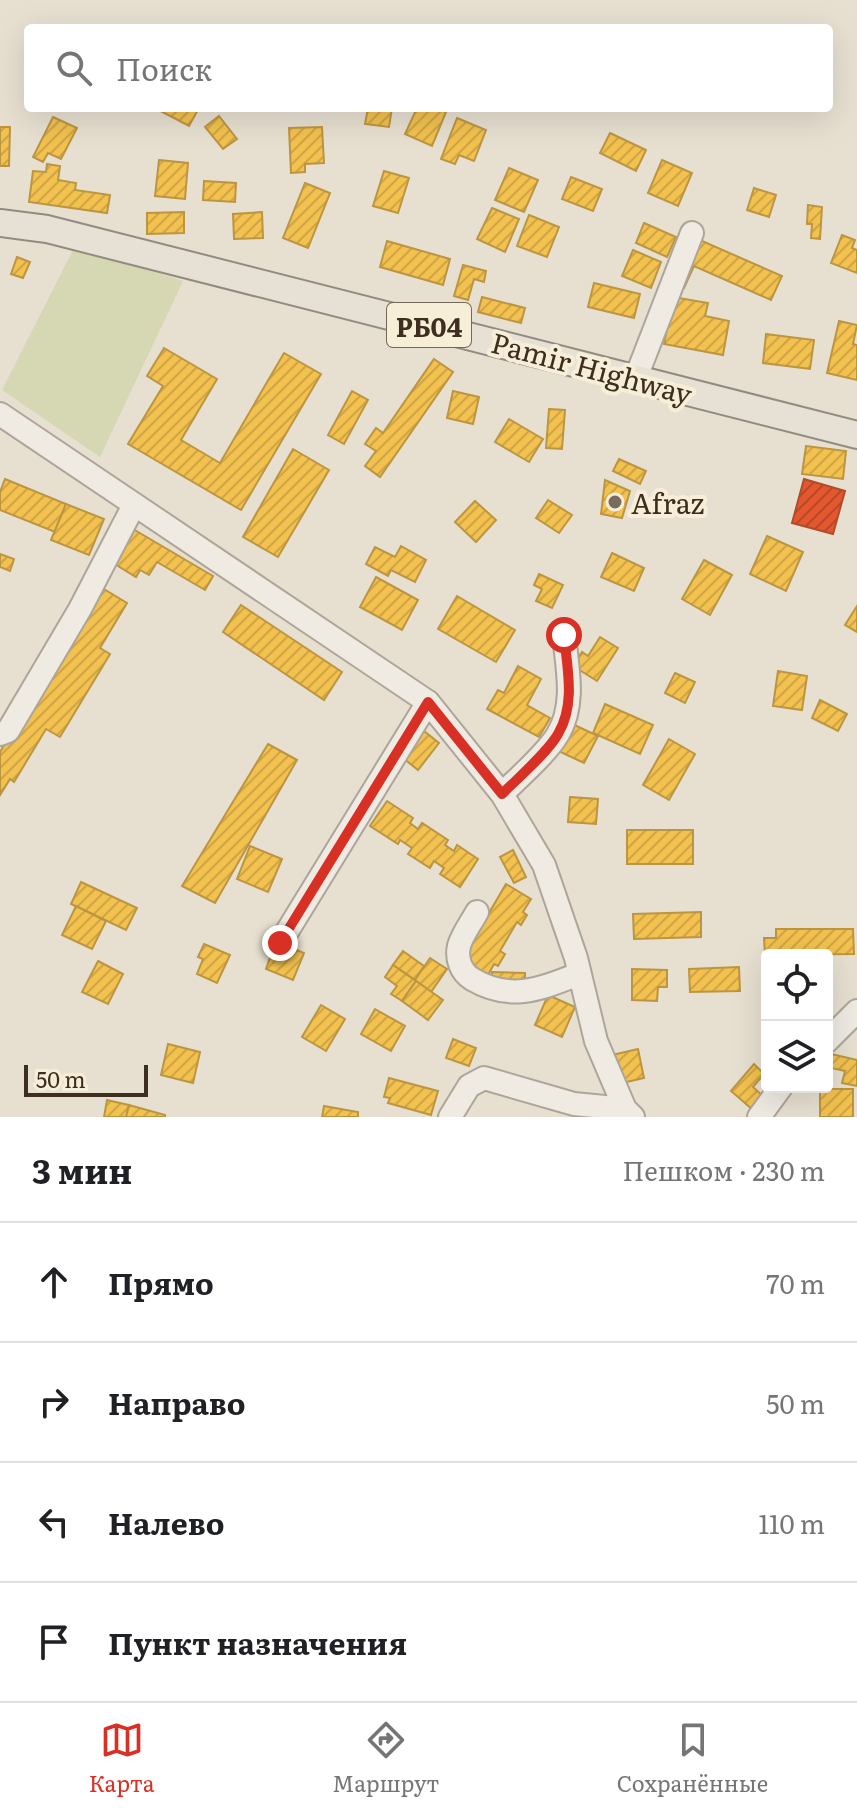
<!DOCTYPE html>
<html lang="ru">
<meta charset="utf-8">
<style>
:root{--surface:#fff;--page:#f2f2f2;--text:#202124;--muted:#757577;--line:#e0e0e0;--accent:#d93025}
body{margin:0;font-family:Literata,serif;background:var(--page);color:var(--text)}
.controls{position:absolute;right:24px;bottom:24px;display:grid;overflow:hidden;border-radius:8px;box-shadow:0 8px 32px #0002}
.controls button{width:72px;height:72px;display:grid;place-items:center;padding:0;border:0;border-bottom:2px solid var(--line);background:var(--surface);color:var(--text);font:40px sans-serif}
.scale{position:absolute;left:24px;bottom:20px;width:124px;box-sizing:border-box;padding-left:8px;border:4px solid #3d2e20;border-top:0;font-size:22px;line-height:28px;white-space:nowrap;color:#3d2e20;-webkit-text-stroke:6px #f7eed8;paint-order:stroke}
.stop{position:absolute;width:24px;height:24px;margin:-18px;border:6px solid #d93025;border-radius:50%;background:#fff}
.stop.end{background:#d93025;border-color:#fff;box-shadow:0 2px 8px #0008}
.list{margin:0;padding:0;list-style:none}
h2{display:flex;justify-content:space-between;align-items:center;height:104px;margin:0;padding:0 32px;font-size:34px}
h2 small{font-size:26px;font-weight:400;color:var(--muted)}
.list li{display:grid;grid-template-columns:52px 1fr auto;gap:24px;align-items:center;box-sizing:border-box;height:120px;padding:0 32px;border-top:2px solid var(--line)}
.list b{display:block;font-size:30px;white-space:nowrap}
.list em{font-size:26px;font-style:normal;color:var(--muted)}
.icon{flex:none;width:44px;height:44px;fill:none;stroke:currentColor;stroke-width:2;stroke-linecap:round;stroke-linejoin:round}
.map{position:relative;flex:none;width:857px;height:1117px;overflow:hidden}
.search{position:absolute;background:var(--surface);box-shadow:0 8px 32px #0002;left:24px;right:24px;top:24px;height:88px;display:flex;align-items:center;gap:20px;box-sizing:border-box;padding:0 28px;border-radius:8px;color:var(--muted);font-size:30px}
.sheet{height:584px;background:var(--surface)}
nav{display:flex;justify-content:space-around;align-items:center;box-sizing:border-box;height:112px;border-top:2px solid var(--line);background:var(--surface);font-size:22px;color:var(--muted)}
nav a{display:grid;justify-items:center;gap:4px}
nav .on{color:var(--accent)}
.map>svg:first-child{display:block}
.grass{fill:#d6d7b3}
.homes{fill:url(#homes-hatch);stroke:#bc9540;stroke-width:2}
.shops{fill:url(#shops-hatch);stroke:#b24b2a;stroke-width:2}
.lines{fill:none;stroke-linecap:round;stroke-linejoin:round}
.minor-casing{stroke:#ada599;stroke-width:26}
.major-casing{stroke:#928b80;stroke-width:30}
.minor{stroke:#efebe3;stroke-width:22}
.major{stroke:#e6e1d4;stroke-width:26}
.route{stroke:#d93025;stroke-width:10}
.poi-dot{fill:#786c5e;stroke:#f7eed8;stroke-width:3}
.labels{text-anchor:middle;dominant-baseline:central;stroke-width:8;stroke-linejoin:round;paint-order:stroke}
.shield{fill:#f7eed8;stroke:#756857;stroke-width:2}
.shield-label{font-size:26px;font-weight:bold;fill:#3d2e20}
.street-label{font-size:28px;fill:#3d2e20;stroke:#f7eed8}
.poi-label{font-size:28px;fill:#3d2e20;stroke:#f7eed8;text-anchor:start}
</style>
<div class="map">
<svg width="857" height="1117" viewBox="0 0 857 1117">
<defs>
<pattern id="homes-hatch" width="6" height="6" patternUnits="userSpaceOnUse" patternTransform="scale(2)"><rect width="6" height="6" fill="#f2c14e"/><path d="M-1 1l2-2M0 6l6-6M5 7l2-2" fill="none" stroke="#d0a644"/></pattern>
<pattern id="shops-hatch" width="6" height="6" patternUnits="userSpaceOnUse" patternTransform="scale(2)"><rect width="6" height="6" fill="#e4572e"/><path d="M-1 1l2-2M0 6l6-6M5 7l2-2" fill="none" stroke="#ba4827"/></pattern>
</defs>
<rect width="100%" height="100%" fill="#e7e0d1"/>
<!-- grass -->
<path class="grass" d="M77 242 121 261 183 281 100 457 2 390Z"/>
<!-- homes -->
<g class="homes">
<path d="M155 108H199L189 126Z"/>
<path d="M368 108H392L389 127 365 124Z"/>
<path d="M417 108H436L446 112 432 146 405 134Z"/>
<path d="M219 116 237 139 223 149 205 127Z"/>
<path d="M53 117 77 128 61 159 48 153 43 162 33 157Z"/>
<path d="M457 118 486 130 474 161 459 155 455 164 441 159Z"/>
<path d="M0 127H10L9 166H0Z"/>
<path d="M322 127 324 163 305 164V172L291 173 289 128Z"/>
<path d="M610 133 646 150 636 171 600 153Z"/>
<path d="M159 160 188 163 185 199 155 196Z"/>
<path d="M662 160 692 173 678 206 648 193Z"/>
<path d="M47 164 60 166 58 180 76 183 75 190 110 195 107 213 29 202 33 171 46 172Z"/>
<path d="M509 168 538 180 524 212 495 200Z"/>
<path d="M384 171 409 178 398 213 373 206Z"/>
<path d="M571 177 602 189 593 211 562 199Z"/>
<path d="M204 181 236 183 235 202 203 200Z"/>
<path d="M305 183 330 193 308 248 283 238Z"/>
<path d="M754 188 776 195 769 217 747 210Z"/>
<path d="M808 205 822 207 820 239 811 238 812 224H807Z"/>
<path d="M492 208 519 219 505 252 477 239Z"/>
<path d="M184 212V233L147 234V213Z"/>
<path d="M262 212 263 238 234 239 233 214Z"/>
<path d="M529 215 559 227 547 257 517 246Z"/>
<path d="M644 223 676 237 667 257 636 243Z"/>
<path d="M842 235 855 240 852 248 857 250V273L831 263Z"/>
<path d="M693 237 782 276 771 300 694 266 684 288 673 283Z"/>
<path d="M387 241 450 259 443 285 380 267Z"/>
<path d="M633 250 661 262 651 288 622 276Z"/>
<path d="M17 257 30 262 23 278 11 274Z"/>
<path d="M463 265 486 271 484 282 474 279 468 300 454 296Z"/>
<path d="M594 283 640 294 634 318 588 307Z"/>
<path d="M482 297 525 308 521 323 478 312Z"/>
<path d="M673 297 708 303 705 316 729 321 723 355 664 344Z"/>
<path d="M839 321 857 325 853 344 857 345V380L827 373Z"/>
<path d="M766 334 814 340 810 369 763 363Z"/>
<path d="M164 348 217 379 181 440 220 463 284 353 321 374 241 510 128 444 163 386 147 376Z"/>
<path d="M434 359 453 372 380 477 365 466 376 451 365 444 376 428 383 433Z"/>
<path d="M352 391 368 400 344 444 328 435Z"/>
<path d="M453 391 479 397 473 424 447 418Z"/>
<path d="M549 409 565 410 562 449 546 448Z"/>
<path d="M509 419 543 439 529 462 495 442Z"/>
<path d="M806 446 846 451 843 479 802 474Z"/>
<path d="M293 449 329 470 278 557 243 537Z"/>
<path d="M619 459 646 471 640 484 613 471Z"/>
<path d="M5 479 66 504 55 532 0 510V492Z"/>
<path d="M605 480 630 491 622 518 601 514Z"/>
<path d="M548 500 572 515 559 533 536 518Z"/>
<path d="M475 501 496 520 476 542 455 522Z"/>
<path d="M66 504 104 519 89 555 51 540Z"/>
<path d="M133 529 213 576 205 590 157 562 149 575 140 570 136 577 113 563Z"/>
<path d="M767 536 803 552 786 591 750 574Z"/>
<path d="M401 546 426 560 415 582 391 570 388 576 366 564 375 547 395 557Z"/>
<path d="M612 553 644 568 634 591 601 577Z"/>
<path d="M0 554 14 559 10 571 0 567Z"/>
<path d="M704 560 732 575 710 615 682 599Z"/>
<path d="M539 574 563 585 552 608 536 601 542 589 534 585Z"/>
<path d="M376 577 418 600 402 630 360 607Z"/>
<path d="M99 586 127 603 100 648 110 654 60 737 46 729 14 782 10 779 0 795V752Z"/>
<path d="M457 596 515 630 496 662 438 629Z"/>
<path d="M241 605 342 672 324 700 223 632Z"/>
<path d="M857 606V632L845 625Z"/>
<path d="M600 637 618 648 597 681 573 666 582 652 588 656Z"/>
<path d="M518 666 541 679 527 705 550 718 539 737 487 709 498 690 504 693Z"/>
<path d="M778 671 807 676 802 710 773 706Z"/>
<path d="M675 673 695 682 685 703 665 693Z"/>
<path d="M820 700 847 714 838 731 812 718Z"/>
<path d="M605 704 653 725 640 754 593 733Z"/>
<path d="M566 721 598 736 584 763 552 748Z"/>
<path d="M419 727 439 743 418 770 398 754Z"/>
<path d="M669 739 695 754 669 800 643 785Z"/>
<path d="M268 744 297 760 215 903 182 886Z"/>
<path d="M570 797 598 799 596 824 568 822Z"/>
<path d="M387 801 413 818 410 823 418 829 422 823 448 840 445 845 454 851 457 845 478 859 460 887 440 874 444 868 434 861 430 868 408 854 412 848 400 840 398 844 370 826Z"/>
<rect x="627" y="830" width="66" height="34"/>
<path d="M250 846 282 859 268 892 237 879Z"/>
<path d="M513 850 526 877 514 883 500 857Z"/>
<path d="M81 882 137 908 126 930 71 904Z"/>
<path d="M506 884 531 899 523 912 527 915 521 925 517 922 500 951 505 954 498 966 494 964 488 975 462 959Z"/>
<path d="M76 906 106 921 92 949 62 935Z"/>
<path d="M701 912V937L634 939 633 914Z"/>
<path d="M776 929H853L854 954 765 955 764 938H776Z"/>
<path d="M204 944 230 955 217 983 197 974 203 959 198 957Z"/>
<path d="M287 946 304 953 293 980 266 969 272 952 283 956Z"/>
<path d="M403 951 424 966 415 980 393 965Z"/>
<path d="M430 958 447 969 431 992 415 980Z"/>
<path d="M98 961 123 974 108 1004 82 992Z"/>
<path d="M393 965 416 981 402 1001 391 994 397 986 385 977Z"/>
<path d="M739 967 740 991 690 992 689 969Z"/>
<path d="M632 969 667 970V987H658L657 1001 632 1000Z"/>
<path d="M492 972 525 973V984H492Z"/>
<path d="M416 981 443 1000 428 1020 402 1001Z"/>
<path d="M548 995 575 1007 562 1037 535 1025Z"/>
<path d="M321 1005 345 1019 326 1051 302 1037Z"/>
<path d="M375 1009 405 1026 391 1051 361 1034Z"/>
<path d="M453 1039 476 1048 469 1066 446 1058Z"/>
<path d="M168 1044 200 1052 193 1083 161 1075Z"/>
<path d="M638 1049 644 1078 618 1084 612 1055Z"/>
<path d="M827 1053 857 1060V1086L842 1083 845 1071 827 1067Z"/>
<path d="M754 1064 764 1074 753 1087 764 1097 753 1110 731 1091Z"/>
<path d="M389 1078 438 1091 431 1115 388 1103 390 1098 384 1097Z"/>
<rect x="820" y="1089" width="33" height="28"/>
<path d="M107 1100 129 1105 127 1117H104Z"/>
<path d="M129 1105 165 1115V1117H126Z"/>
<path d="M324 1106 358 1112V1117H322Z"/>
</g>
<!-- shops -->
<path class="shops" d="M804 479 845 491 833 534 792 523Z"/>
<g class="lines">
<!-- minor casing -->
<g class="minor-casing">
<g id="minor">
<path d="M635 380 692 233"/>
<path d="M0 414 428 702 502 794 544 865 576 958 596 1041 625 1109 633 1117"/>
<path d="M0 734 8 731 80 609 134 505"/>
<path d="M502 794C518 778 548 752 558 734 576 704 567 667 564 635"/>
<path d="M477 912C471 923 462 935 459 946 456 959 461 972 472 979 511 1002 540 989 579 974"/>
<path d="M280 943 428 702"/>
<path d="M827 1041 857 1011"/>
<path d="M450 1117 469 1086 484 1078 574 1104 625 1109"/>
<path d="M759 1117 781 1087"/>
</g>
</g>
<!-- major casing -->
<g class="major-casing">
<path id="major" d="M0 223 47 229 857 435"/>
</g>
<!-- minor -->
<use href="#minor" class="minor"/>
<!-- major -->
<use href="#major" class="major"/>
</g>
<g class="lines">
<!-- route -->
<path class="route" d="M280 943 428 702 502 794C518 778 548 752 558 734 576 704 567 667 564 635"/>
</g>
<!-- markers -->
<circle class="poi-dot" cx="615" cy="502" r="8"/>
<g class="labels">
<!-- shield labels -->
<rect class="shield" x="387" y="303" width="84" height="44" rx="6"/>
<g class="shield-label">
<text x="429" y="325">РБ04</text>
</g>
<!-- street labels -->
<g class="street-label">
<text transform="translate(592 367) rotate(15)">Pamir Highway</text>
</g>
<!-- poi labels -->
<g class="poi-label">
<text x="631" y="502">Afraz</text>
</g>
</g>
</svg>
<div class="controls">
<button><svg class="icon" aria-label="locate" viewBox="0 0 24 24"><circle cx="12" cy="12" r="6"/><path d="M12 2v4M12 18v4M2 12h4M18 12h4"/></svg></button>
<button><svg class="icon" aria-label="layers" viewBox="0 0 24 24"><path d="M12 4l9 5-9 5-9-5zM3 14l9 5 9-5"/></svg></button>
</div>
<div class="scale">50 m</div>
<div class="stop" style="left:564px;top:635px"></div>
<div class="stop end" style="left:280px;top:943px"></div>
<div class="search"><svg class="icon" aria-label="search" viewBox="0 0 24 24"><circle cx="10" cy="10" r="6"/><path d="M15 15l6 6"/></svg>Поиск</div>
</div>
<section class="sheet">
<h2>3 мин<small>Пешком · 230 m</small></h2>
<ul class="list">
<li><svg class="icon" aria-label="ahead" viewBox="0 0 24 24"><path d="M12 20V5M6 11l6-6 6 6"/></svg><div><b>Прямо</b></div><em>70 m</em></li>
<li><svg class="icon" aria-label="right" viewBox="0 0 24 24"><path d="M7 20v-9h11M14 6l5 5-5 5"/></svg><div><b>Направо</b></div><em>50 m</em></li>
<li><svg class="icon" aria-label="left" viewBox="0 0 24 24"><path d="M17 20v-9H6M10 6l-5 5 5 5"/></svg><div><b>Налево</b></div><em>110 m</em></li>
<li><svg class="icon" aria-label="arrive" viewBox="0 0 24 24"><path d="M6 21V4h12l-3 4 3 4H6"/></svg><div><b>Пункт назначения</b></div></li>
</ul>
</section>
<nav>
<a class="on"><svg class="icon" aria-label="map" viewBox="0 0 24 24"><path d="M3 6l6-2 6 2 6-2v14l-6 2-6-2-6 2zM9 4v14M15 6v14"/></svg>Карта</a>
<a><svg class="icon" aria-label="directions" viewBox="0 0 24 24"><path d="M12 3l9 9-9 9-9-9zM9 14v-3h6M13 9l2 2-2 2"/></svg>Маршрут</a>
<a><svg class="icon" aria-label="saved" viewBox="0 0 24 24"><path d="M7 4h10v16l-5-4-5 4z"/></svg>Сохранённые</a>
</nav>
